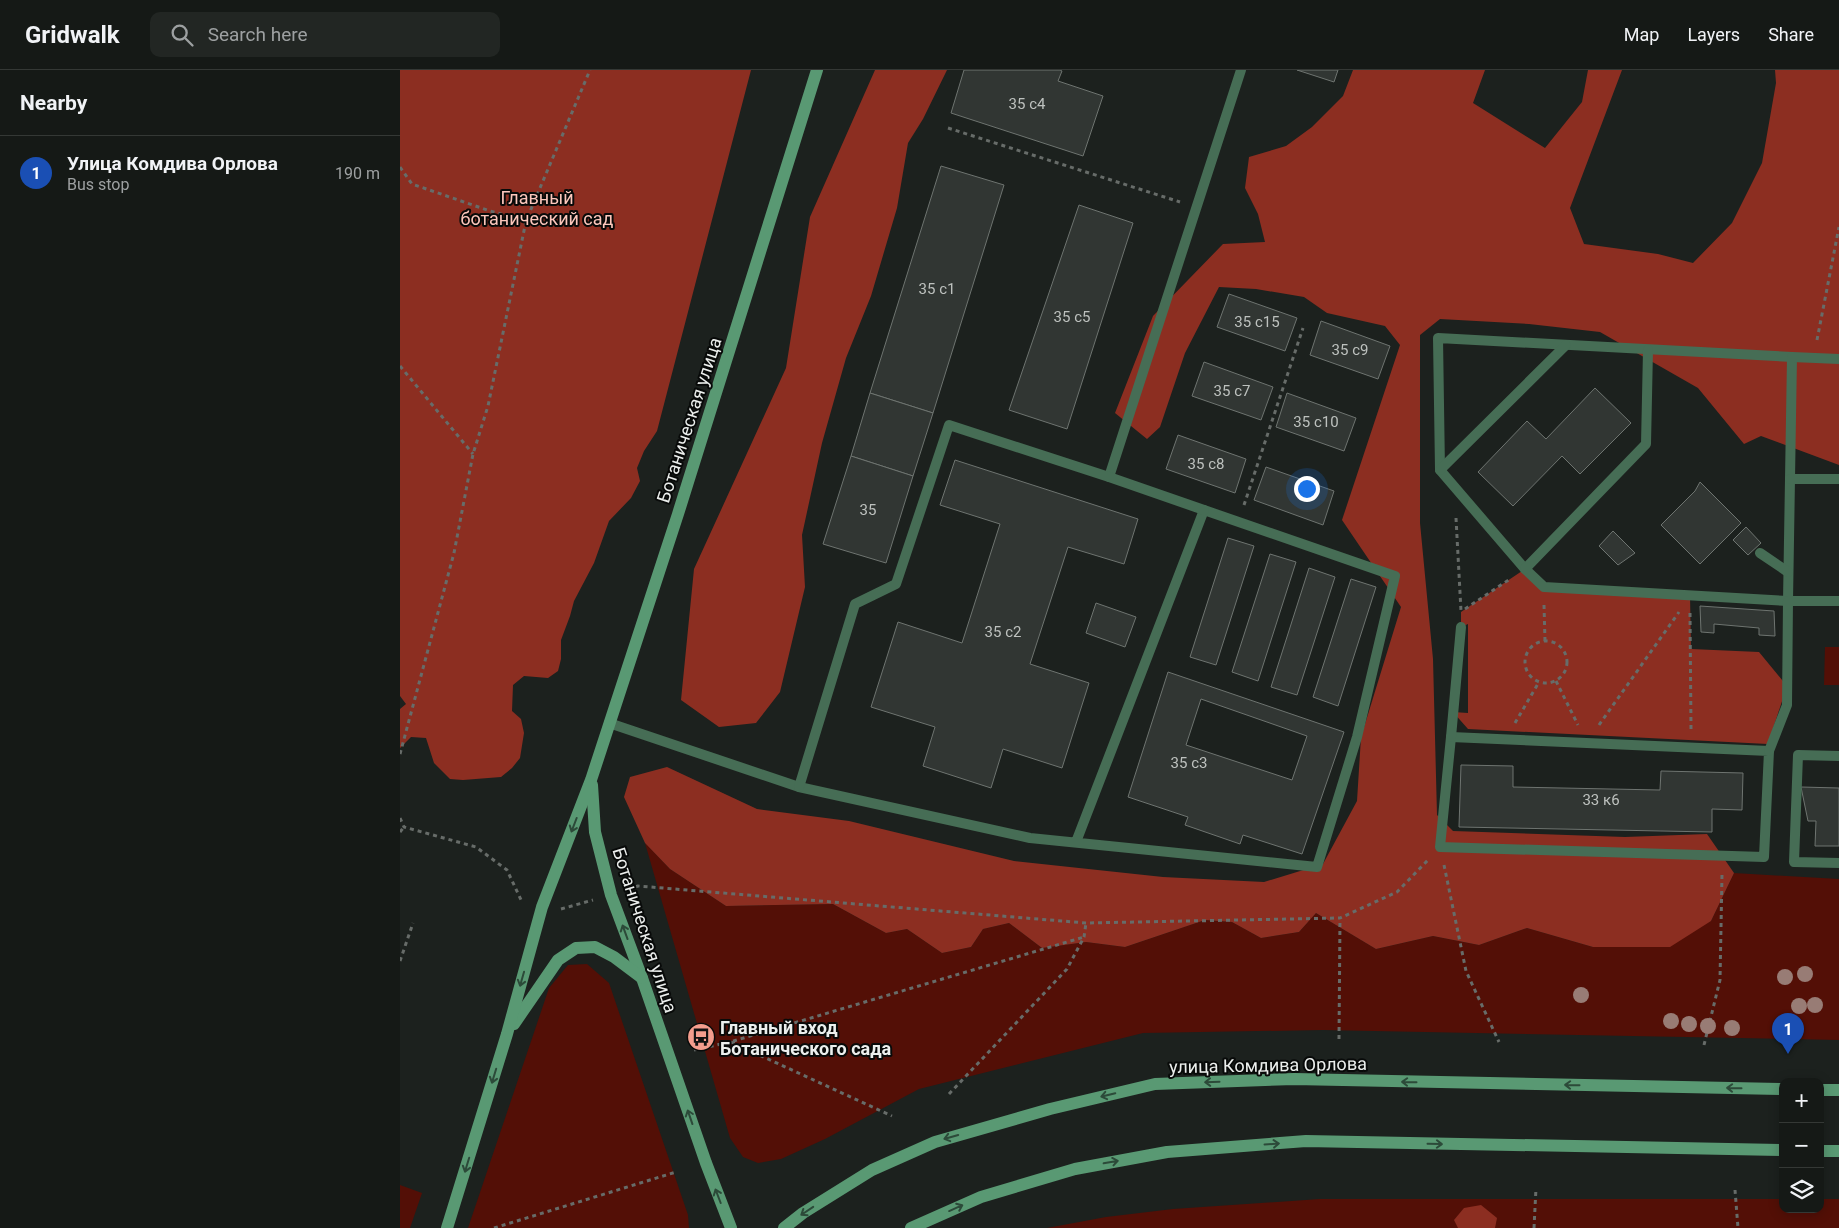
<!DOCTYPE html>
<meta charset="utf-8">
<style>
:root{--surface:#151916;--page:#222623;--text:#f1f3f6;--muted:#9da0a1;--line:#343835;--accent:#1a73e8}
body{margin:0;font-family:Roboto,sans-serif;background:var(--page);color:var(--text)}
.controls{position:absolute;right:15px;bottom:15px;display:grid;overflow:hidden;border-radius:10px;box-shadow:0 2px 12px #0003}
.controls button{width:45px;height:45px;display:grid;place-items:center;padding:0;border:0;border-bottom:1px solid var(--line);background:var(--surface);color:var(--text);font:25px sans-serif}
.you{position:absolute;left:906px;top:418px;width:18px;height:18px;margin:-12px;border:4px solid #fff;border-radius:50%;background:#1a73e8;box-shadow:0 0 0 8px #1a73e833}
.badge{display:grid;place-items:center;width:32px;height:32px;border-radius:50%;background:var(--accent);color:#fff;font-size:16px;font-weight:700}
.pin{position:absolute;translate:-50% -41px;filter:drop-shadow(0 1px 2px #0008)}
.pin::after{content:'';position:absolute;top:26px;width:18px;height:15px;background:inherit;clip-path:polygon(0 0,100% 0,50% 100%)}
.list{margin:0;padding:0;list-style:none}
h2{display:flex;justify-content:space-between;align-items:center;height:65px;margin:0;padding:0 20px;font-size:21px}
h2 small{font-size:16px;font-weight:400;color:var(--muted)}
.list li{display:grid;grid-template-columns:32px 1fr auto;gap:15px;align-items:center;box-sizing:border-box;height:75px;padding:0 20px;border-top:1px solid var(--line)}
.list b{display:block;font-size:19px;white-space:nowrap}
.list p{margin:0;font-size:16px;white-space:nowrap;color:var(--muted)}
.list em{font-size:16px;font-style:normal;color:var(--muted)}
.icon{flex:none;width:28px;height:28px;fill:none;stroke:currentColor;stroke-width:2;stroke-linecap:round;stroke-linejoin:round}
.map{position:relative;flex:none;width:1439px;height:1158px;overflow:hidden}
header{display:flex;align-items:center;gap:30px;box-sizing:border-box;height:70px;padding:0 25px;background:var(--surface);border-bottom:1px solid var(--line)}
header strong{font-size:24px}
nav{display:flex;gap:28px;margin-inline-start:auto;font-size:18px}
.search{width:350px;height:45px;background:var(--page);display:flex;align-items:center;gap:12px;box-sizing:border-box;padding:0 18px;border-radius:10px;color:var(--muted);font-size:19px}
main{display:flex}
aside{flex:1;background:var(--surface)}
.map>svg:first-child{display:block}
.green{fill:#530f06}
.forest{fill:#8c2e21}
.building{fill:#313633;stroke:#6e7470;fill-rule:evenodd}
.lines{fill:none;stroke-linecap:round;stroke-linejoin:round}
.path{stroke:#676c69;stroke-width:3;stroke-dasharray:4 4;stroke-linecap:butt}
.lane{stroke:#466d55;stroke-width:10}
.secondary{stroke:#599973;stroke-width:12}
.tree{fill:#987c75}
.oneway{stroke:#2c4a39}
.labels{text-anchor:middle;dominant-baseline:central;stroke-width:4;stroke-linejoin:round;paint-order:stroke}
.number-label{font-size:15px;fill:#bdc1be}
.park-label{font-size:18px;fill:#fdc7bc;stroke:#080a09}
.street-label{font-size:18px;fill:#ecefed;stroke:#080a09}
.poi-label{font-size:18px;font-weight:bold;fill:#ecefed;stroke:#080a09;text-anchor:start}
</style>
<header>
<strong>Gridwalk</strong>
<div class="search"><svg class="icon" aria-label="search" viewBox="0 0 24 24"><circle cx="10" cy="10" r="6"/><path d="M15 15l6 6"/></svg>Search here</div>
<nav><a>Map</a><a>Layers</a><a>Share</a></nav>
</header>
<main>
<aside>
<h2>Nearby<small></small></h2>
<ul class="list">
<li><span class="badge" style="background:#1a4fb4">1</span><div><b>Улица Комдива Орлова</b><p>Bus stop</p></div><em>190 m</em></li>
</ul>
</aside>
<div class="map">
<svg width="1439" height="1158" viewBox="0 0 1439 1158">
<rect width="100%" height="100%" fill="#1c211e"/>
<!-- green -->
<g class="green">
<path d="M1425 577H1439V615H1424Z"/>
<path d="M245 773 270 799 326 836 433 834 486 863 507 859 542 883 571 877 583 859 609 853 642 878 686 872 725 877 805 850 832 852 861 868 899 862 916 843 976 879 1033 866 1079 875 1127 858 1193 877 1311 851 1334 803 1439 809V970L923 960 743 963 519 1019 425 1069 381 1089 358 1093 343 1087 330 1068Z"/>
<path d="M187 894 209 913 288 1145 289 1158H68L149 918 168 895Z"/>
<path d="M0 1115 22 1123 10 1158H0Z"/>
<path d="M920 1129H1383V1139H1420V1129H1439V1158H647L706 1147 773 1139Z"/>
</g>
<!-- forest -->
<g class="forest">
<path d="M0 0H351L257 361 244 381 237 398 240 411 231 428 209 451 194 493 174 531 170 546 161 570V589L158 601 148 608 124 606 113 615 112 641 121 649 124 663 120 688 112 698 101 707 63 710 50 709 34 693 26 668 11 667 0 678V639L6 634 0 626Z"/>
<path d="M475 0H547L523 49 508 73 497 138 471 226 446 288 422 373 402 465 405 517 380 622 356 653 319 657 281 630 294 499 386 298 410 147Z"/>
<path d="M953 0H1085L1073 33 1145 78 1182 32 1188 0H1222L1170 138 1184 174 1258 184 1293 193 1332 153 1362 93 1376 13 1375 0H1439V395L1361 366 1344 374 1298 318 1200 262 1129 254 1040 249 1020 265V453L1033 589 1037 745 1053 761 1225 767 1307 764 1334 803 1311 851 1270 877H1193L1127 858 1079 875 1033 866 976 879 916 843 899 862 861 868 832 852 805 850 725 877 686 872 642 878 609 853 583 859 571 877 542 883 507 859 486 863 433 834 326 836 270 799 245 773 224 727 230 707 267 697 357 739 449 751 614 791 763 807 864 812 923 794 957 731 961 667 1001 537 942 450 1000 275 985 256 927 243 904 227 856 219 819 217 785 283 760 357 747 369 715 343 753 246 823 174 865 172 858 144 845 118 849 87 886 76 912 57 943 26Z"/>
<path d="M1125 499 1144 517 1290 525 1291 579 1359 582 1387 616 1368 674 1068 659 1053 642 1068 643V554L1061 557V542Z"/>
<path d="M1081 1135 1097 1148 1095 1158H1058L1054 1150 1064 1138Z"/>
</g>
<!-- building -->
<g class="building">
<path d="M564 0H660L662 1 658 11 703 26 683 86 551 43Z"/>
<path d="M897 0H938L934 12Z"/>
<path d="M541 96 604 115 533 343 470 323Z"/>
<path d="M679 135 733 153 667 359 609 340Z"/>
<path d="M829 224 897 248 885 281 817 257Z"/>
<path d="M921 251 990 276 978 309 910 285Z"/>
<path d="M804 292 873 317 861 350 792 326Z"/>
<path d="M1195 318 1231 353 1180 404 1162 386 1113 436 1078 402 1127 351 1146 369Z"/>
<path d="M470 323 533 343 513 406 451 386Z"/>
<path d="M887 323 956 348 944 381 876 357Z"/>
<path d="M778 365 846 389 835 423 766 399Z"/>
<path d="M451 386 513 406 486 493 423 474Z"/>
<path d="M555 390 738 449 724 494 668 477 630 594 689 613 662 698 603 679 591 718 523 696 535 657 471 637 498 552 562 573 600 454 540 435Z"/>
<path d="M866 397 934 421 923 455 854 430Z"/>
<path d="M1300 412 1341 453 1300 494 1261 455 1295 421Z"/>
<path d="M1346 457 1361 473 1348 485 1333 470Z"/>
<path d="M1213 461 1235 483 1218 495 1199 476Z"/>
<path d="M828 468 854 476 816 595 790 587Z"/>
<path d="M870 484 896 492 858 611 832 602Z"/>
<path d="M909 498 935 507 897 625 871 617Z"/>
<path d="M951 509 976 517 938 636 913 627Z"/>
<path d="M696 533 736 547 725 577 686 563Z"/>
<path d="M1300 536 1374 541 1375 566 1359 565V558L1314 554V563L1301 562Z"/>
<path d="M768 602 944 662 902 784 843 765 840 774 785 755 788 747 728 727ZM801 629 907 666 892 710 786 675Z"/>
<path d="M1061 695 1113 696V717L1260 720 1261 701 1343 703 1342 740 1312 739V762L1059 757Z"/>
<path d="M1401 717 1439 718V776H1415L1416 751H1408Z"/>
</g>
<g class="lines">
<!-- path -->
<g class="path">
<path d="M548 58 780 132"/>
<path d="M0 97 12 114 90 141 126 151"/>
<path d="M1417 270 1439 157"/>
<path d="M0 296 73 384"/>
<path d="M844 435 903 258"/>
<path d="M1056 448 1061 541"/>
<path d="M1144 535 1145 571"/>
<path d="M1065 539 1110 509"/>
<path d="M1290 543 1291 660"/>
<circle cx="1146" cy="592" r="21"/>
<path d="M1156 611 1178 655"/>
<path d="M1115 653 1139 612"/>
<path d="M1199 655 1279 542"/>
<path d="M0 684 54 483 73 384 88 336 126 151 190 0"/>
<path d="M0 748 4 757 76 777 107 800 122 832"/>
<path d="M0 762 4 757"/>
<path d="M1044 795 1066 901 1099 972"/>
<path d="M228 819 238 816 686 853 940 848 997 822 1028 790"/>
<path d="M161 839 193 830"/>
<path d="M0 891 13 853"/>
<path d="M939 969 940 848"/>
<path d="M331 972 492 1046"/>
<path d="M1304 975 1320 910 1322 804"/>
<path d="M294 980 330 972 684 867"/>
<path d="M549 1024 667 899 684 867 686 853"/>
<path d="M1335 1120 1338 1158"/>
<path d="M94 1158 276 1102"/>
<path d="M1134 1158 1136 1118"/>
</g>
<!-- lane -->
<g class="lane">
<path d="M1038 268 1392 287 1388 531 1144 517 1125 499 1040 400Z"/>
<path d="M1392 287 1439 289"/>
<path d="M1040 400 1166 275"/>
<path d="M709 407 841 0"/>
<path d="M1390 409H1439"/>
<path d="M1360 483 1388 502"/>
<path d="M1125 499 1246 374 1248 280"/>
<path d="M209 653 399 717 630 768 917 797 957 667 995 506 804 440 676 772"/>
<path d="M1051 667 1369 681 1364 787 1040 777Z"/>
<path d="M1051 667 1061 557"/>
<path d="M1369 681 1387 635 1388 531H1439"/>
<path d="M1439 686 1398 685 1394 792 1439 793"/>
<path d="M399 717 455 534 496 514 549 355 709 407 804 440"/>
</g>
<!-- secondary -->
<g class="secondary">
<path d="M192 715 195 762 211 825 242 908 306 1093 331 1158"/>
<path d="M114 954 158 890 176 878 195 877 214 887 242 908"/>
<path d="M1420 1020H1439"/>
<path d="M1420 1081H1439"/>
<path d="M47 1158 107 964 142 837 191 710 278 444 417 0"/>
<path d="M384 1158 403 1143 472 1100 535 1072 650 1039 755 1014 894 1009 1383 1019"/>
<path d="M511 1158 581 1127 675 1099 767 1082 906 1071 1383 1080"/>
</g>
</g>
<!-- trees -->
<g class="tree">
<circle cx="1405" cy="904" r="8"/>
<circle cx="1385" cy="907" r="8"/>
<circle cx="1181" cy="925" r="8"/>
<circle cx="1415" cy="935" r="8"/>
<circle cx="1399" cy="936" r="8"/>
<circle cx="1271" cy="951" r="8"/>
<circle cx="1289" cy="954" r="8"/>
<circle cx="1308" cy="956" r="8"/>
<circle cx="1332" cy="958" r="8"/>
</g>
<!-- one-way arrows -->
<defs><path id="oneway-shaft" d="M-6 0H5M1.5-3L5.5 0L1.5 3" fill="none" stroke-width="1.6" stroke-linecap="round" stroke-linejoin="round" transform="scale(1.25)"/></defs>
<g class="oneway">
<use href="#oneway-shaft" transform="translate(174 755) rotate(111)"/>
<use href="#oneway-shaft" transform="translate(225 862) rotate(-110)"/>
<use href="#oneway-shaft" transform="translate(122 909) rotate(106)"/>
<use href="#oneway-shaft" transform="translate(94 1006) rotate(107)"/>
<use href="#oneway-shaft" transform="translate(812 1012) rotate(178)"/>
<use href="#oneway-shaft" transform="translate(1009 1012) rotate(-179)"/>
<use href="#oneway-shaft" transform="translate(1172 1015) rotate(-179)"/>
<use href="#oneway-shaft" transform="translate(1334 1018) rotate(-179)"/>
<use href="#oneway-shaft" transform="translate(708 1025) rotate(166)"/>
<use href="#oneway-shaft" transform="translate(290 1047) rotate(-109)"/>
<use href="#oneway-shaft" transform="translate(551 1067) rotate(164)"/>
<use href="#oneway-shaft" transform="translate(872 1074) rotate(-4)"/>
<use href="#oneway-shaft" transform="translate(1035 1074) rotate(1)"/>
<use href="#oneway-shaft" transform="translate(711 1092) rotate(-10)"/>
<use href="#oneway-shaft" transform="translate(67 1095) rotate(107)"/>
<use href="#oneway-shaft" transform="translate(318 1126) rotate(-111)"/>
<use href="#oneway-shaft" transform="translate(556 1138) rotate(-24)"/>
<use href="#oneway-shaft" transform="translate(407 1141) rotate(146)"/>
</g>
<!-- icons -->
<defs>
<g id="bus-disc" transform="scale(1.4375)"><circle r="9.5" fill="#f49d8d" stroke="#080a09"/><path d="M-5-6H5V4H4V6H2V4H-2V6H-4V4H-5ZM-3.5-4V0h7V-4ZM-3.5 1.2v1.5H-2V1.2ZM2 1.2v1.5H3.5V1.2Z" fill="#111"/></g>
</defs>
<g fill-rule="evenodd">
<use href="#bus-disc" x="301" y="967"/>
</g>
<g class="labels">
<!-- number labels -->
<g class="number-label">
<text x="627" y="34">35 с4</text>
<text x="537" y="219">35 с1</text>
<text x="672" y="247">35 с5</text>
<text x="857" y="252">35 с15</text>
<text x="950" y="280">35 с9</text>
<text x="832" y="321">35 с7</text>
<text x="916" y="352">35 с10</text>
<text x="806" y="394">35 с8</text>
<text x="468" y="440">35</text>
<text x="603" y="562">35 с2</text>
<text x="789" y="693">35 с3</text>
<text x="1201" y="730">33 к6</text>
</g>
<!-- park labels -->
<g class="park-label">
<text x="137" y="127">Главный<tspan x="137" dy="21">ботанический сад</tspan></text>
</g>
<!-- street labels -->
<g class="street-label">
<text transform="translate(289 350) rotate(-72)">Ботаническая улица</text>
<text transform="translate(245 860) rotate(72)">Ботаническая улица</text>
<text transform="translate(868 995) rotate(-1)">улица Комдива Орлова</text>
</g>
<!-- poi labels -->
<g class="poi-label">
<text x="320" y="957">Главный вход<tspan x="320" dy="21">Ботанического сада</tspan></text>
</g>
</g>
</svg>
<div class="controls">
<button>+</button>
<button>−</button>
<button><svg class="icon" aria-label="layers" viewBox="0 0 24 24"><path d="M12 4l9 5-9 5-9-5zM3 14l9 5 9-5"/></svg></button>
</div>
<div class="you"></div>
<div class="pin badge" style="left:1388px;top:984px;background:#1a4fb4">1</div>
</div>
</main>
